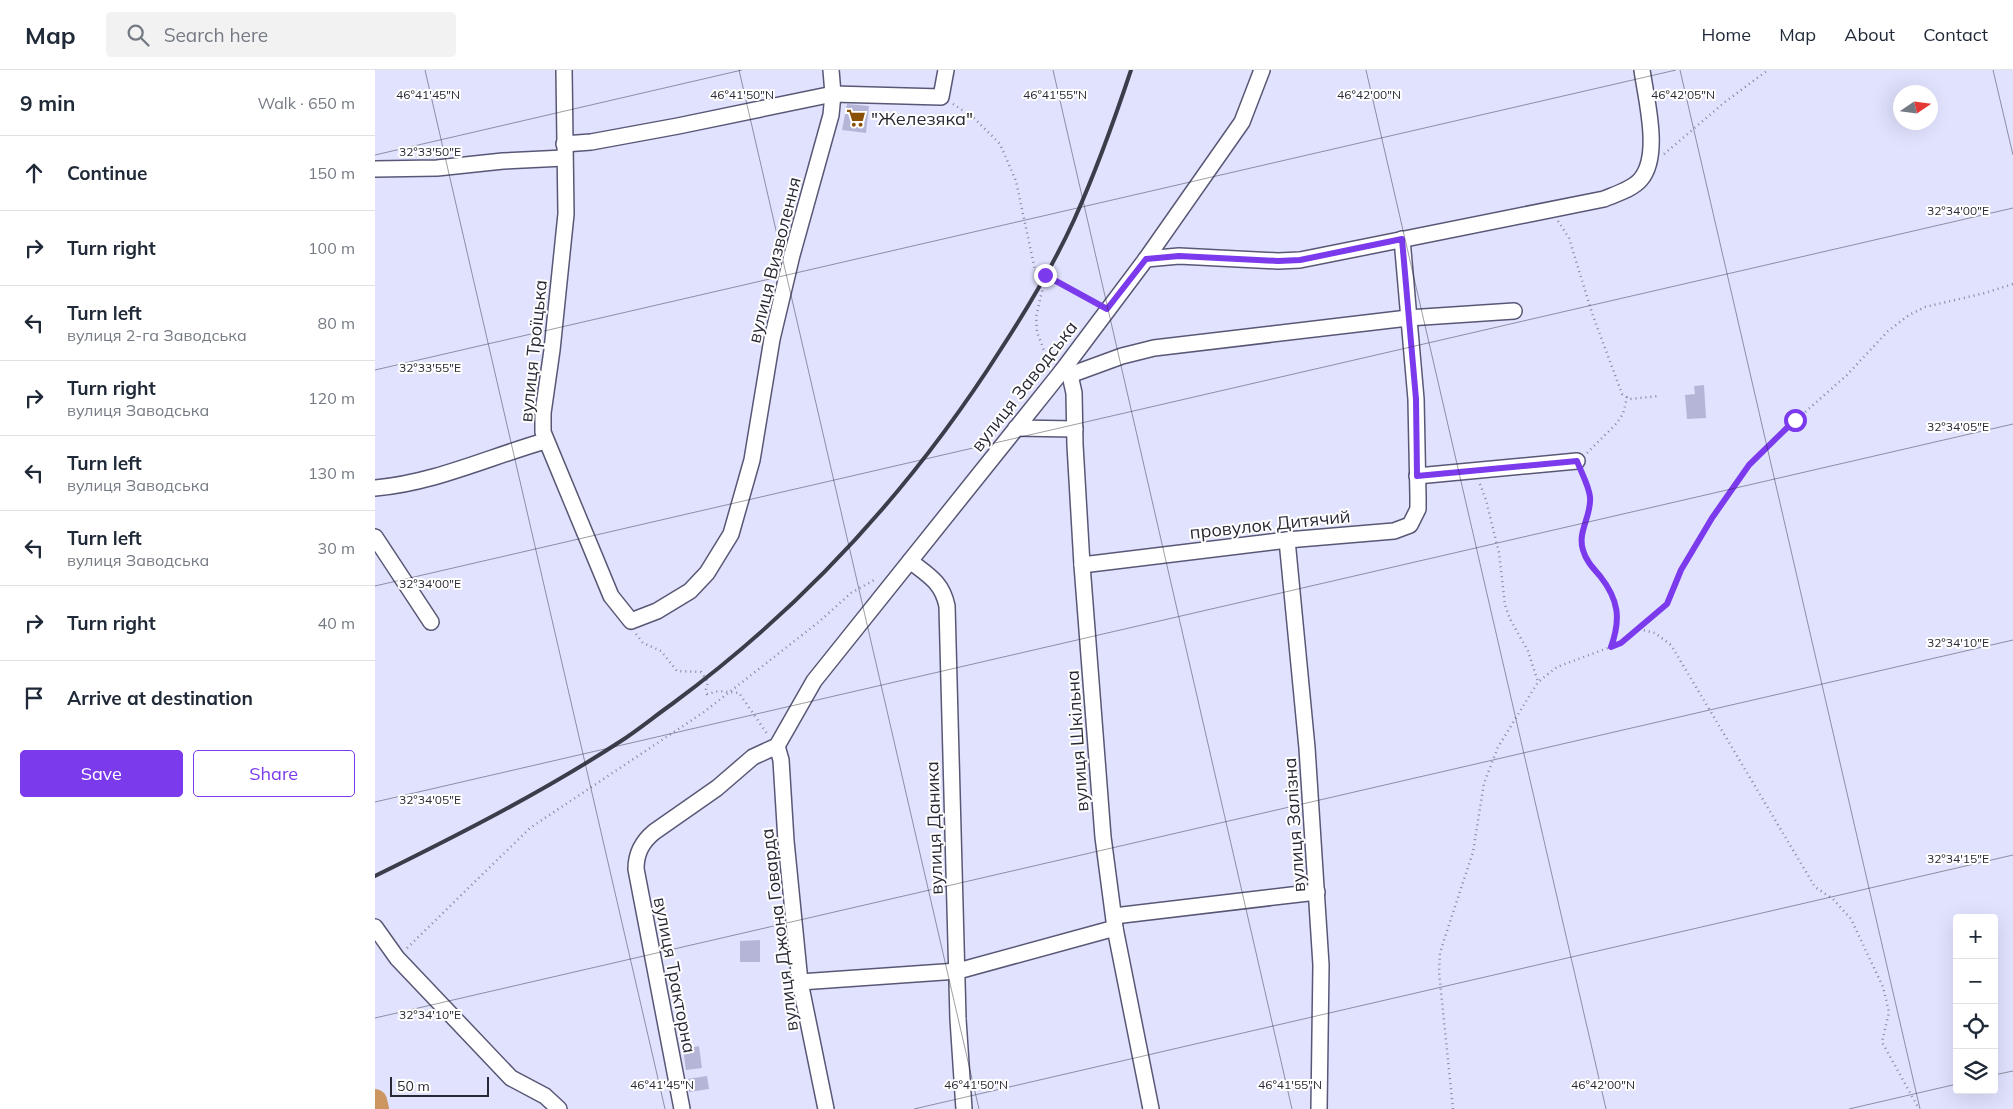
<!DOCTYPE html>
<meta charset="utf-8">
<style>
:root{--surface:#fff;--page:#f2f2f3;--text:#1f2937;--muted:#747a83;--line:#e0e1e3;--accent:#7c3aed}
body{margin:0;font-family:Mulish,sans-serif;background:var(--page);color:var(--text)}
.controls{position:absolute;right:15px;bottom:15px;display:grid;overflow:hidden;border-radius:5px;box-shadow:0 5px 20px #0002}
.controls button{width:45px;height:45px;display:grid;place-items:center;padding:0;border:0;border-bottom:1px solid var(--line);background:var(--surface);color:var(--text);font:25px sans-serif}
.compass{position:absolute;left:1518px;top:15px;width:45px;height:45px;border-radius:50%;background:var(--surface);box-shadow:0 5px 20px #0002;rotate:77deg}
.scale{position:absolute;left:15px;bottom:12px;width:99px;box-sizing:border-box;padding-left:5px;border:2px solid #282835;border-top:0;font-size:14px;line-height:18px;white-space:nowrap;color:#282835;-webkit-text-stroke:4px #fff;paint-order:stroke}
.stop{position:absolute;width:15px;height:15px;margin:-11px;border:4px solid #7c3aed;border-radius:50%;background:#fff}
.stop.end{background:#7c3aed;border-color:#fff;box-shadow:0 1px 5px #0008}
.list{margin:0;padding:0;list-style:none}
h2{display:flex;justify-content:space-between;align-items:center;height:65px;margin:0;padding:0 20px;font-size:21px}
h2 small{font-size:16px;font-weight:400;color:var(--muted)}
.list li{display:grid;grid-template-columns:32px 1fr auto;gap:15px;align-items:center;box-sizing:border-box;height:75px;padding:0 20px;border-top:1px solid var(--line)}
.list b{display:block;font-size:19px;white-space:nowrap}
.list p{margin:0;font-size:16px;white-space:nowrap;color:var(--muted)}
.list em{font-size:16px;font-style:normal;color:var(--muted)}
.actions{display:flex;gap:10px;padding:15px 20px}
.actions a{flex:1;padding:11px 0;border:1px solid var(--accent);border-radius:5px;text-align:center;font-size:18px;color:var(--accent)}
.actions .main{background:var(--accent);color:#fff}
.icon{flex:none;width:28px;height:28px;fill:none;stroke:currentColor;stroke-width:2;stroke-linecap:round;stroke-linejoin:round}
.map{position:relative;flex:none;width:1638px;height:1039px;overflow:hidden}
header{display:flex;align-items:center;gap:30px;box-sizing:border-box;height:70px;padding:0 25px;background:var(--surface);border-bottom:1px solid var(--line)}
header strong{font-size:24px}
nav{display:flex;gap:28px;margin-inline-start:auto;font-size:18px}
.search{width:350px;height:45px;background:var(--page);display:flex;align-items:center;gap:12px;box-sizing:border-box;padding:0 18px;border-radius:5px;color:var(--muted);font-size:19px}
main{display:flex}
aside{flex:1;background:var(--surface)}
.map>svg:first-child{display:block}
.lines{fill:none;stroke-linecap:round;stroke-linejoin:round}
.river{stroke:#cc9661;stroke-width:24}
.building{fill:#b5b5d7}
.street-casing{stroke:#585876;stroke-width:18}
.path{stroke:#87889d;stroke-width:2.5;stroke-dasharray:1 4;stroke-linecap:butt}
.street{stroke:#fff;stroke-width:15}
.rail{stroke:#3c3d4b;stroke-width:4}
.route{stroke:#7c3aed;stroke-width:6}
.ticks{fill:none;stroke:#282835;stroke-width:1;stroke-opacity:0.45}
.labels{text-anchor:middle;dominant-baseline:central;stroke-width:4;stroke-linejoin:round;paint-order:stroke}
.poi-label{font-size:18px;fill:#282835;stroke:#fff;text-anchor:start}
.street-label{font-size:18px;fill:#282835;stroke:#fff}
.ticks-label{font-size:12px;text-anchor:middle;fill:#282835;stroke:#fff;stroke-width:4;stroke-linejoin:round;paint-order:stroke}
</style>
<header>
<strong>Map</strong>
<div class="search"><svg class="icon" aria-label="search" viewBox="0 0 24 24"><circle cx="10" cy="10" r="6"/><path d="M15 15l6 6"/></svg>Search here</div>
<nav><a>Home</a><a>Map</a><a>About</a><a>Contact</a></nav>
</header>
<main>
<aside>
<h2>9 min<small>Walk · 650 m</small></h2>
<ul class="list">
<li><svg class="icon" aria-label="ahead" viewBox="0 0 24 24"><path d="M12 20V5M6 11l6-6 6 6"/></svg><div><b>Continue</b></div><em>150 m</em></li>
<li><svg class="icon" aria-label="right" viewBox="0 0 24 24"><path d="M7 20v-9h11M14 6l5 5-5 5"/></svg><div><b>Turn right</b></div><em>100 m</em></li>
<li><svg class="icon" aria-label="left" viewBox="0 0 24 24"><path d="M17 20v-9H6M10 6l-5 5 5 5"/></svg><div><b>Turn left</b><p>вулиця 2-га Заводська</p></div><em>80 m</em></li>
<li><svg class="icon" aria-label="right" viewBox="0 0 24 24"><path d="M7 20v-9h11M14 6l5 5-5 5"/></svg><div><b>Turn right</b><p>вулиця Заводська</p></div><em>120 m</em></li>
<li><svg class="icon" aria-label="left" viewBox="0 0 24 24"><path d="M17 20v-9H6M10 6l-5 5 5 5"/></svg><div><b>Turn left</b><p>вулиця Заводська</p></div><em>130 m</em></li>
<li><svg class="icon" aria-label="left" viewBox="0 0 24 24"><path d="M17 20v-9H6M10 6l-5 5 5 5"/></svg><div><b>Turn left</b><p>вулиця Заводська</p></div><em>30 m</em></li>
<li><svg class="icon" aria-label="right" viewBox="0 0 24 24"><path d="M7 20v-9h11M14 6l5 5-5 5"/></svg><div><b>Turn right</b></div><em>40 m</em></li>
<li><svg class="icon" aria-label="arrive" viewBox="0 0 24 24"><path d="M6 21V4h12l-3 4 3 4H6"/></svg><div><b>Arrive at destination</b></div></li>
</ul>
<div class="actions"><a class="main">Save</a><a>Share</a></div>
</aside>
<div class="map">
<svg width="1638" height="1039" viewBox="0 0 1638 1039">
<rect width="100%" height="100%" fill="#e1e2fe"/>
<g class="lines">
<!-- river -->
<path class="river" d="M0 1031 2 1039"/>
</g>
<!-- building -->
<g class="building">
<path d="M472 34 494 36 491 63 467 60Z"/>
<path d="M1329 315 1331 348 1312 349 1310 325 1320 324 1319 316Z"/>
<path d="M385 870V892H365V871Z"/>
<path d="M324 976 327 998 311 1000 308 979Z"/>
<path d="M332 1006 334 1019 314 1022 312 1009Z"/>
</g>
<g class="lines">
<!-- street casing -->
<g class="street-casing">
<g id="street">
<path d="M189 0 191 144 177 280 168 343V362L236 526 256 551 282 541 315 521 332 503 356 464 377 390 397 269 417 185 456 45 458 24 456 0"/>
<path d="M189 74 216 72 303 56 458 24 566 27 571 0"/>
<path d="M0 99 62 98 128 91 189 88"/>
<path d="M771 189 867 52 887 0"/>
<path d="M687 301 695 305 699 323 700 375 707 495 728 767 740 858 776 1039"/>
<path d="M695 305 747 286 779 278 1033 248 1139 241"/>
<path d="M641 358 700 359"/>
<path d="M1042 406 1202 391"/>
<path d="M0 418C59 413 114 387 170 371"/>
<path d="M0 467 56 552"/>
<path d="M912 470 932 678 946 895 944 1039"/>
<path d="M535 491C553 505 567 512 572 536L583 949 589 1039"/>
<path d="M707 495 912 470 1019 461 1035 455 1043 439V427L1041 329 1027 169"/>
<path d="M402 676 406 690 411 771 425 912 451 1039"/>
<path d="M739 846 942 822"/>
<path d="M0 857 22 888 136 1008 170 1026 184 1039"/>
<path d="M425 912 583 901 740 858"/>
<path d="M307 1039 261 799C261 783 267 772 279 762L342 718 378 687 402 676 439 611 687 301 771 189 804 186 903 191 925 190 1229 129C1241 124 1258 119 1266 109 1286 85 1271 29 1267 0"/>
</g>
</g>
<!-- path -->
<g class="path">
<path d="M578 34 598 47 625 74 641 111 660 200 667 221 661 247 662 262 674 294"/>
<path d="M1289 84 1350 32 1393 0"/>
<path d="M1183 151 1194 168 1217 243 1247 324 1255 329 1284 326"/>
<path d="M660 200 721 232"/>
<path d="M1212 383 1241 354 1248 344 1252 327"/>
<path d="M1207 403C1210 410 1215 421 1215 429 1215 446 1204 461 1207 478 1208 487 1216 495 1221 501 1242 526 1248 545 1237 576"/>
<path d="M1105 414 1111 430 1124 483 1130 535 1135 549 1153 581 1163 612"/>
<path d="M1264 559 1280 563 1296 575 1440 817 1458 829 1476 849 1508 917 1514 942 1507 972 1544 1039"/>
<path d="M261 564 268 573 286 581 302 601 326 602 333 612 331 619 332 624 344 621 364 623 393 665"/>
<path d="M32 878 155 758 329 642 445 551 476 523 501 509"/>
<path d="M1078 1039 1064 902 1065 883 1070 867 1098 782 1109 713 1123 677 1163 612 1182 597 1246 573 1292 534 1306 500 1337 447 1374 395 1420 351 1472 305 1513 261 1534 245 1550 237 1610 223 1638 214"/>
</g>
<!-- street -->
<use href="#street" class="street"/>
<!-- rail -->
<path class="rail" d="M0 806C83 765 168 722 246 671 263 660 280 646 297 634 430 536 537 419 626 279 652 239 679 194 699 150 721 101 739 51 756 0"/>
</g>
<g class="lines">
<!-- route -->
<path class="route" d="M670 205 732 239 771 189 804 186 903 191 925 190 1027 169 1041 329 1042 406 1202 391C1206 402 1214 416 1215 427 1217 445 1202 462 1208 480 1211 491 1218 498 1225 506 1244 530 1246 549 1236 577L1246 573 1292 534 1306 500 1337 448 1374 395 1420 350"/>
</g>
<!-- ticks -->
<path class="ticks" d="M50 0 290 1039M364 0 604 1039M678 0 917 1039M991 0 1231 1039M1305 0 1545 1039M1618 0 1638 85M0 85 367 0M0 300 1301 0M0 516 1638 138M0 732 1638 354M0 948 1638 570M1619 1005 1638 1001M539 1039 1638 785M1474 1039 1582 1014"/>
<!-- icons -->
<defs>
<g id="supermarket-bare" transform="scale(1.5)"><path d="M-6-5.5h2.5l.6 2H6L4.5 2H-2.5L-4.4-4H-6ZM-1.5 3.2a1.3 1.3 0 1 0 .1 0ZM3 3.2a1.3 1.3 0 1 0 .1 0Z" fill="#8a5106" stroke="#fff" stroke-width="2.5" paint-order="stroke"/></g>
</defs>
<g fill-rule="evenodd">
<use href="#supermarket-bare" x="481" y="48"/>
</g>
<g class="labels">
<!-- poi labels -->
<g class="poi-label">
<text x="496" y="48">"Железяка"</text>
</g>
<!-- street labels -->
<g class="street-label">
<text transform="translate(399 190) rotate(-76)">вулиця Визволення</text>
<text transform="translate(158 281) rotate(-84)">вулиця Троїцька</text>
<text transform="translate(649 316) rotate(-52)">вулиця Заводська</text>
<text transform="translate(895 454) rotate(-6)">провулок Дитячий</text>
<text transform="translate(702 671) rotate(-94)">вулиця Шкільна</text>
<text transform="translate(919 755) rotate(-94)">вулиця Залізна</text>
<text transform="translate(559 758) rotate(-92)">вулиця Даника</text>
<text transform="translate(404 860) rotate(-97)">вулиця Джона Говарда</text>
<text transform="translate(300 905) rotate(79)">вулиця Тракторна</text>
</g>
</g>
<g class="ticks-label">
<text x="53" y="29">46°41'45"N</text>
<text x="367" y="29">46°41'50"N</text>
<text x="680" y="29">46°41'55"N</text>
<text x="994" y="29">46°42'00"N</text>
<text x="1308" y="29">46°42'05"N</text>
<text x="55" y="86">32°33'50"E</text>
<text x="1583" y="145">32°34'00"E</text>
<text x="55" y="302">32°33'55"E</text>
<text x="1583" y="361">32°34'05"E</text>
<text x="55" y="518">32°34'00"E</text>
<text x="1583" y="577">32°34'10"E</text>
<text x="55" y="734">32°34'05"E</text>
<text x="1583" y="793">32°34'15"E</text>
<text x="55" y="949">32°34'10"E</text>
<text x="287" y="1019">46°41'45"N</text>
<text x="601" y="1019">46°41'50"N</text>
<text x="915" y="1019">46°41'55"N</text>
<text x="1228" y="1019">46°42'00"N</text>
</g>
</svg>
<div class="controls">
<button>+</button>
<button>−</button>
<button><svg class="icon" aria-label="locate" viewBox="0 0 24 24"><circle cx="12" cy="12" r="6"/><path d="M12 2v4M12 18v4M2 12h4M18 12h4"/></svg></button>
<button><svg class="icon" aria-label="layers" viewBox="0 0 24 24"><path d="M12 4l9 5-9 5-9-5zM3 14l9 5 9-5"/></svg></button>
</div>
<svg class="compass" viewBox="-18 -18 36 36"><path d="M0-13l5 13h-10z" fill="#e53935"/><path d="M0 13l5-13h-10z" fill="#747a83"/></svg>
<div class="scale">50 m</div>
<div class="stop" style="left:1420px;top:350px"></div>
<div class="stop end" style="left:670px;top:205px"></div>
</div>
</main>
